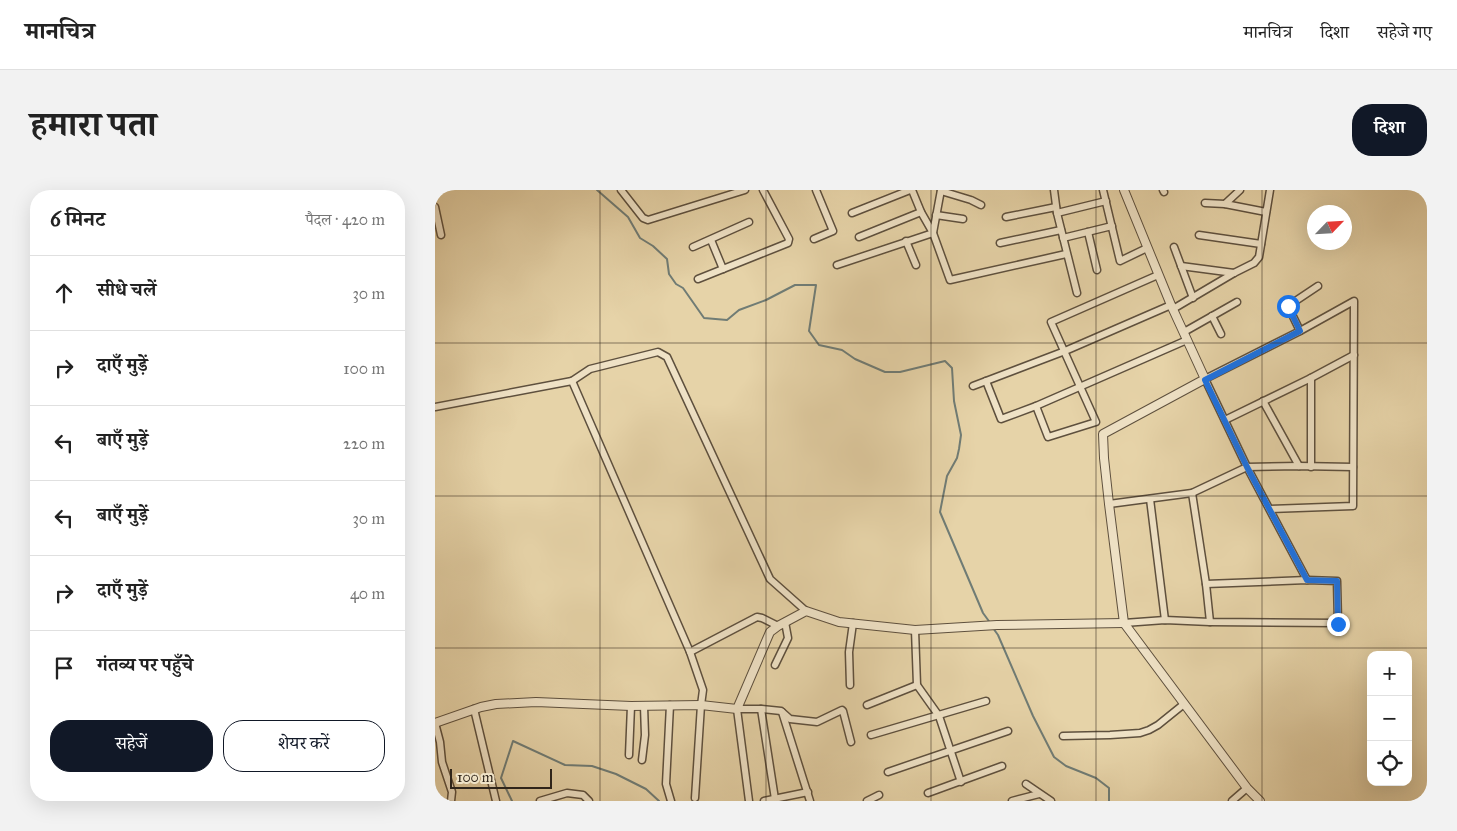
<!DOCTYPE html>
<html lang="hi">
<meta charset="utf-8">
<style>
:root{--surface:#fff;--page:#f2f2f2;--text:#222;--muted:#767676;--line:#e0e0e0;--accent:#111827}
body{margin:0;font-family:"IM FELL Great Primer","Noto Serif Devanagari",serif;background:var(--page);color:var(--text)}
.controls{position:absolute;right:15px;bottom:15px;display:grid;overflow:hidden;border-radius:10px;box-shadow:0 5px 20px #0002}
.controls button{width:45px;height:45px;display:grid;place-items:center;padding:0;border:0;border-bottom:1px solid var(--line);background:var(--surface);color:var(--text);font:25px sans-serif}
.compass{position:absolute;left:872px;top:15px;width:45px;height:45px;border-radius:50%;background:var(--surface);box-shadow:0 5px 20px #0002;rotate:65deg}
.scale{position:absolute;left:15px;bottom:12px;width:102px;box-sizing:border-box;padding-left:5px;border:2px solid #30251a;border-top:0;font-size:14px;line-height:18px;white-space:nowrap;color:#30251a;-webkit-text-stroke:4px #efe2c6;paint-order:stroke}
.stop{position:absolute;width:15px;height:15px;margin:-11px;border:4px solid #1a73e8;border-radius:50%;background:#fff}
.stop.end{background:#1a73e8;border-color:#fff;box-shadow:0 1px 5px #0008}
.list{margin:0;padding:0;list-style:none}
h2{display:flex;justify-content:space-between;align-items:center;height:65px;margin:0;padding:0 20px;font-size:21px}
h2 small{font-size:16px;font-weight:400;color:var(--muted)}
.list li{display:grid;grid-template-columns:32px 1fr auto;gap:15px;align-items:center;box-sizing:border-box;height:75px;padding:0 20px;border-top:1px solid var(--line)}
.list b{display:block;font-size:19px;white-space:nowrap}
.list em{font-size:16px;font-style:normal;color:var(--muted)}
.actions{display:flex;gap:10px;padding:15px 20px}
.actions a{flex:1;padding:11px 0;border:1px solid var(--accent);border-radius:20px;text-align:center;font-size:18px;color:var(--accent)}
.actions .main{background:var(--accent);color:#fff}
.icon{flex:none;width:28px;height:28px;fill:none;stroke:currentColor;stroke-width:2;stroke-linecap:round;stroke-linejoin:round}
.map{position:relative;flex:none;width:992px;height:611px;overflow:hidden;border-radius:20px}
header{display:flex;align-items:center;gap:30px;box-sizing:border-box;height:70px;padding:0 25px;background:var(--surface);border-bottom:1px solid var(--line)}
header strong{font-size:24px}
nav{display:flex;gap:28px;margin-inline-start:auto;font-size:18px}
.intro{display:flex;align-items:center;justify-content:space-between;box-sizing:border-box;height:120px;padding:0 30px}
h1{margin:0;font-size:35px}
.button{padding:12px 22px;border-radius:20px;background:var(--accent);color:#fff;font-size:18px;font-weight:700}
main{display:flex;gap:30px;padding:0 30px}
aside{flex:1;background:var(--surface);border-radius:20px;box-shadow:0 5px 20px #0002}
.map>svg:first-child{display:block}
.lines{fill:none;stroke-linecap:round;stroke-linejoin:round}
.stream{stroke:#707c75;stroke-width:2}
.minor-casing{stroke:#5e503e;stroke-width:9}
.tertiary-casing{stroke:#5e503e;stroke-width:10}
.minor{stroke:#efe2c6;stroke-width:6}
.tertiary{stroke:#efe2c6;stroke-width:8}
.route{stroke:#1a73e8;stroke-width:6}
.grid{fill:none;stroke:#30251a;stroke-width:1;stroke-opacity:0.55}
</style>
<header>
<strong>मानचित्र</strong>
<nav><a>मानचित्र</a><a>दिशा</a><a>सहेजे गए</a></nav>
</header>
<div class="intro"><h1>हमारा पता</h1><a class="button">दिशा</a></div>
<main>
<aside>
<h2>6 मिनट<small>पैदल · 420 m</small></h2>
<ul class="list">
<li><svg class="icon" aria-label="ahead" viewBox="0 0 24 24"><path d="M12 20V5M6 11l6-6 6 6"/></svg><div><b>सीधे चलें</b></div><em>30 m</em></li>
<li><svg class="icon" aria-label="right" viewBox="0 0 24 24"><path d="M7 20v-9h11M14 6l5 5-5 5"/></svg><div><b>दाएँ मुड़ें</b></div><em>100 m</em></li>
<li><svg class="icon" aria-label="left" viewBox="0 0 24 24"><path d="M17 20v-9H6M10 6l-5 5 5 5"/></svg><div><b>बाएँ मुड़ें</b></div><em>220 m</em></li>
<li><svg class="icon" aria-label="left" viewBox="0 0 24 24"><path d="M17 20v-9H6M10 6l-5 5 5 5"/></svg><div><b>बाएँ मुड़ें</b></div><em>30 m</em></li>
<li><svg class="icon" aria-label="right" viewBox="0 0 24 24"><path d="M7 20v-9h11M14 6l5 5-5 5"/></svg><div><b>दाएँ मुड़ें</b></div><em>40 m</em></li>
<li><svg class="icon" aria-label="arrive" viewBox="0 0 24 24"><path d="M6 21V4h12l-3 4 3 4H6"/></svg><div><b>गंतव्य पर पहुँचे</b></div></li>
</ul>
<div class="actions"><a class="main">सहेजें</a><a>शेयर करें</a></div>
</aside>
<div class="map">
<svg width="992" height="611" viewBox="0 0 992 611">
<rect width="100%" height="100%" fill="#e6d3a8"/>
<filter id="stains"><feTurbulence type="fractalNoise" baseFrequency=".004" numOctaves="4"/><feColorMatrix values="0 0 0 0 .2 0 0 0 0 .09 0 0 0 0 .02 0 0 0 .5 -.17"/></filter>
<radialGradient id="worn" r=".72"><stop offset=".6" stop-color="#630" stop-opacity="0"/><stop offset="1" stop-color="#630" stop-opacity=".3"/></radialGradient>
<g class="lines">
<!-- stream -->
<g class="stream">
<path d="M162 0 193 27 205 48 218 56 232 69 234 84 241 94 248 98 269 128 292 130 304 120 331 110 360 95H381L374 141 384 155 407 160 420 169 450 182H465L510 171 517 178 519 211 526 245 524 259 522 268 512 286 505 322 548 423 556 434"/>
<path d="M558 438 563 445 598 526 619 567 631 576 661 588 674 598V611"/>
<path d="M77 611 66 588 78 551 130 575 157 576 181 584 211 599 224 611"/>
</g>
<!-- minor casing -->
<g class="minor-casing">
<g id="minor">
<path d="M186 0 208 28 213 30 310 0"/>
<path d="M477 0 486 22 498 43 515 90 631 64"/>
<path d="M619 0 622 23 642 103"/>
<path d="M668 0 685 71 712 58"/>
<path d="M728 0 729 2"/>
<path d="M506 1 536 10 546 15"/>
<path d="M770 13 790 14 831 22"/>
<path d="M790 14 805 0"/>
<path d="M0 17 6 45"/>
<path d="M417 23 475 0"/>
<path d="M622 23 671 11"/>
<path d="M501 25 528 29"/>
<path d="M571 27 621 17"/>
<path d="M653 42 662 80"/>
<path d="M764 45 826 54"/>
<path d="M424 47 486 22"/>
<path d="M628 48 677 36"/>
<path d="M379 49 398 41 381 0"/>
<path d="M276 50 288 79"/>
<path d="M471 51 481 75"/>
<path d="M565 53 626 40"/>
<path d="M258 57 314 32"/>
<path d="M739 57 758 108"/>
<path d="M402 75 498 43 506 0"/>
<path d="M746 76 799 83"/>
<path d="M263 89 353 53 354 49 328 0"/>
<path d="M738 119 799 83 819 73 824 67 835 0"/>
<path d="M777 126 786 144"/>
<path d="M865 141 853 116 883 96"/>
<path d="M749 142 802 112"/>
<path d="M137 191 155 179 223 162 232 167 335 389 371 421"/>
<path d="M551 191 566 229 601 216 752 150"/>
<path d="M538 196 630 161 736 115"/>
<path d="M828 211 864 276"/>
<path d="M601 216 613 247 661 232 616 132 723 85"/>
<path d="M0 217 137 191 255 462 268 500 266 515 260 608"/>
<path d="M790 230 876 188 919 165"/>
<path d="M876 277V188"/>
<path d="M757 303 771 394 775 432"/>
<path d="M715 309 730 430"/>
<path d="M674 314 757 303 812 277 864 276 918 277"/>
<path d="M835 319 918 316 919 111 865 141 770 189 812 277 872 390"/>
<path d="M689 433 730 430 775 432 903 433 902 391 872 390 771 394"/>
<path d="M480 440 482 495 504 526 526 592"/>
<path d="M255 462 322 427 327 428 343 436"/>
<path d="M340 475 353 448 350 432"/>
<path d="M415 495 414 462 418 433"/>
<path d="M235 515 231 594 236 611"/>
<path d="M432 515 482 495"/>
<path d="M39 519 61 611"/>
<path d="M326 519 340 609"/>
<path d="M347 522 375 611"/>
<path d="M0 533 5 552 7 572 17 602 16 611"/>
<path d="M436 545 551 511"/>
<path d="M628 546 675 545 705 543 714 540 723 535 749 514"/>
<path d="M194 565 196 516"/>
<path d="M207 570 210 545 209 516"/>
<path d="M453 582 573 541"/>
<path d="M591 594 616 611"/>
<path d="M493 603 567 576"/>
<path d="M105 611 132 603 148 605 154 611"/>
<path d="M314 611 302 519H326L346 521 355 529 382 532 407 520 408 521 416 552"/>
<path d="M329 611 373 602"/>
<path d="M432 611 444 605"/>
<path d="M577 611 604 604"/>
<path d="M797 611 812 598"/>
</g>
</g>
<!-- tertiary casing -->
<g class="tertiary-casing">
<g id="tertiary">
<path d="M689 0 736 115 770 189 668 244 669 268 674 314 689 433 812 598 825 611"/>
<path d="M0 533 46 517 61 514 101 512 196 516 266 515 302 519 335 442 343 436 371 421 404 432 480 440 562 435 689 433"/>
</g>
</g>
<!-- minor -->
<use href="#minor" class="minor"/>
<!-- tertiary -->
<use href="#tertiary" class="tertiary"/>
</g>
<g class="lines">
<!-- route -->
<path class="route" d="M853 116 865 141 770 190 812 277 872 390 902 391 903 434"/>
</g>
<!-- grid -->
<path class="grid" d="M165 0V611M331 0V611M496 0V611M661 0V611M827 0V611M0 153H992M0 306H992M0 458H992"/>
<rect width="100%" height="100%" filter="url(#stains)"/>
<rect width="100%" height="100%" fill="url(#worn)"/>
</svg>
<div class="controls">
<button>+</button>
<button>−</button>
<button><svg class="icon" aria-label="locate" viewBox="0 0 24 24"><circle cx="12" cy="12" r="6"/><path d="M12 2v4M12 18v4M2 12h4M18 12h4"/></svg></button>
</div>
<svg class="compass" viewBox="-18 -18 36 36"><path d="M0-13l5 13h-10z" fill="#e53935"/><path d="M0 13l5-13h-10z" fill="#767676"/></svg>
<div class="scale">100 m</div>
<div class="stop" style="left:853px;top:116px"></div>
<div class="stop end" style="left:903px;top:434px"></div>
</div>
</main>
